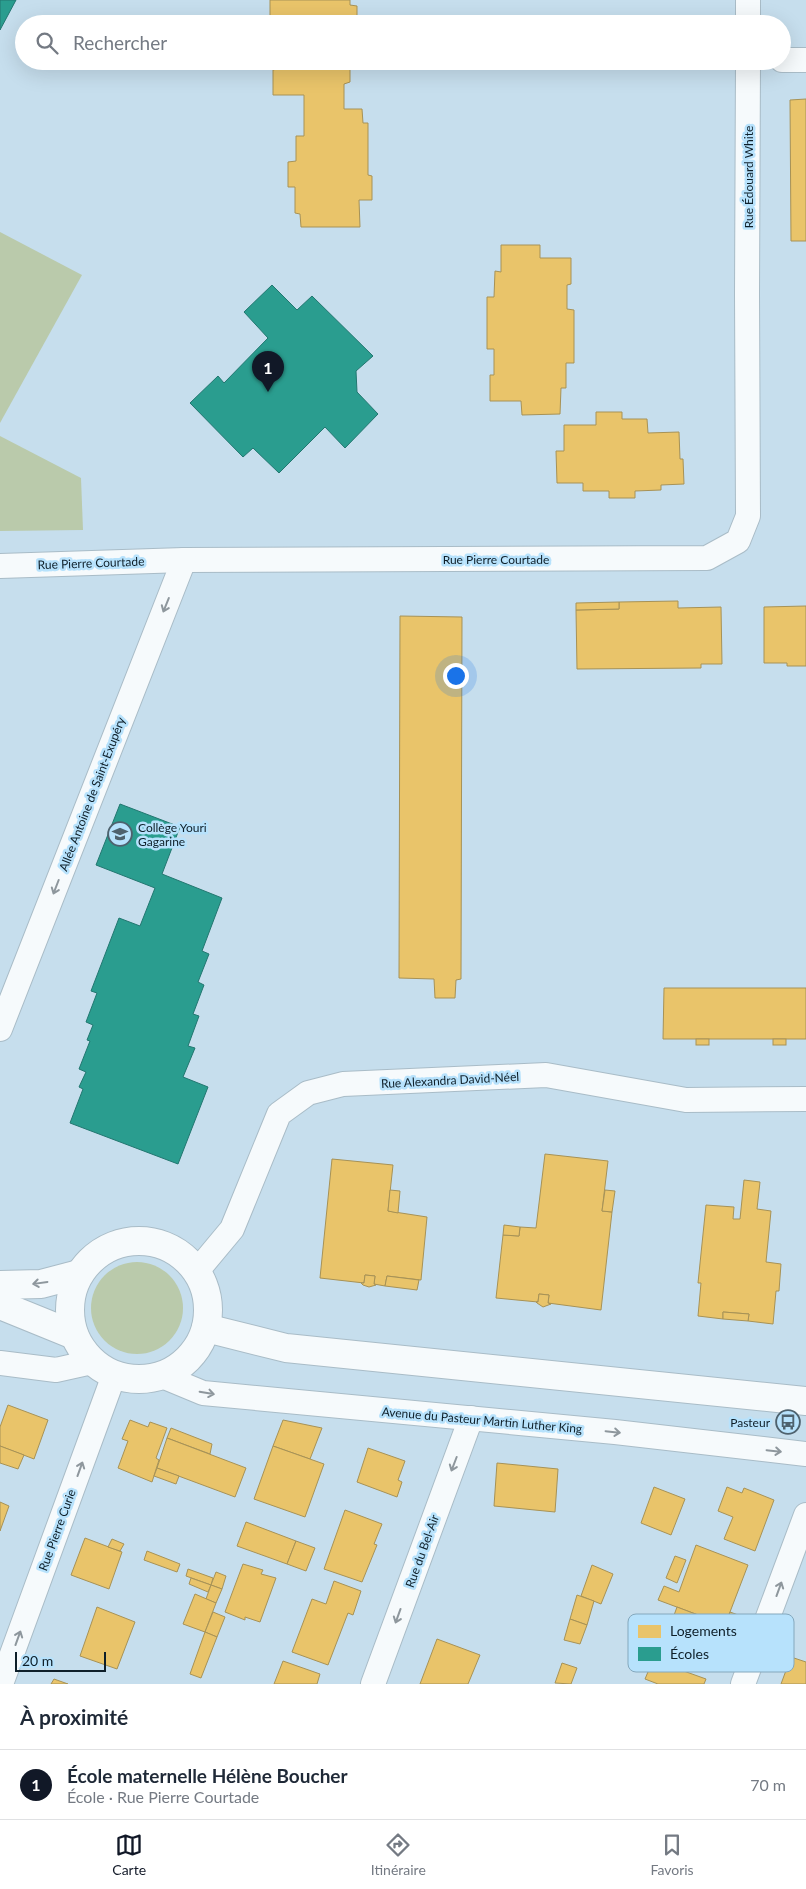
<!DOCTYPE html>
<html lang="fr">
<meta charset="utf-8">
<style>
:root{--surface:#fff;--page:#f6f6f7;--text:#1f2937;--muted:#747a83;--line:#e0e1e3;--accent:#111827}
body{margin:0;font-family:Lato,sans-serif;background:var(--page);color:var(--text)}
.scale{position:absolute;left:15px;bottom:12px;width:91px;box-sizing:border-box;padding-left:5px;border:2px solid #0e1f29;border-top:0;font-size:14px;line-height:18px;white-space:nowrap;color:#0e1f29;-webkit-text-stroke:4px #b7e2fc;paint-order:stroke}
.you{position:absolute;left:455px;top:675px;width:18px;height:18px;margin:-12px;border:4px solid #fff;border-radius:50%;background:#1a73e8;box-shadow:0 0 0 8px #1a73e833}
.badge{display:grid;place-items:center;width:32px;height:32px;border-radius:50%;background:var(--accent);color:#fff;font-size:16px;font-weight:700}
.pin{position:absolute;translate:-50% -41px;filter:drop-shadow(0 1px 2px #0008)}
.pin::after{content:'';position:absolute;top:26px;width:18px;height:15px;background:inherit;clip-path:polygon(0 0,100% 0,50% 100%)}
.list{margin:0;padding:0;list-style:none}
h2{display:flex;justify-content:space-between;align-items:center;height:65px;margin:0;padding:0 20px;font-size:21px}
h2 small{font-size:16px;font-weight:400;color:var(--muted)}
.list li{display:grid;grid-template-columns:32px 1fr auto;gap:15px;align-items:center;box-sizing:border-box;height:70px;padding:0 20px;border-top:1px solid var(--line)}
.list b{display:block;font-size:19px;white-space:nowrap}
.list p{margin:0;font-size:16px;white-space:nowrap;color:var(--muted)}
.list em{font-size:16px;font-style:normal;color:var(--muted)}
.icon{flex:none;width:28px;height:28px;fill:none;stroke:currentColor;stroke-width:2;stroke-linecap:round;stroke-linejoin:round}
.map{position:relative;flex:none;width:806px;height:1684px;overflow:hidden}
.search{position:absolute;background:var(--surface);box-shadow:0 5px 20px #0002;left:15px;right:15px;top:15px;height:55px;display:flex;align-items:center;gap:12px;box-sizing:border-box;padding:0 18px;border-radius:28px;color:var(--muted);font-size:19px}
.sheet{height:135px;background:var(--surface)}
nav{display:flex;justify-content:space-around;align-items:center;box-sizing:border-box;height:70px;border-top:1px solid var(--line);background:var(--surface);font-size:14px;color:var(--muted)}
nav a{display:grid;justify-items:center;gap:2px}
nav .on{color:var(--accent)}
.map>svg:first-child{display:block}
.green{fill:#bacaab}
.homes{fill:#e9c46a;stroke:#a79256}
.schools{fill:#2a9d8f;stroke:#227770}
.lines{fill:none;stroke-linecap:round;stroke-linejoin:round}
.minor-casing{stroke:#a9bcc7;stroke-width:26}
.tertiary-casing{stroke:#a9bcc7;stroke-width:30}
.minor{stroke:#f6fafc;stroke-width:24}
.tertiary{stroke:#f6fafc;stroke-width:28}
.oneway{stroke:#8e979d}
.labels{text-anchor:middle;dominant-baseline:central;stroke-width:5;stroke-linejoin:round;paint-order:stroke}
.street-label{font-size:12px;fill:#0e1f29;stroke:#b7e2fc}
.poi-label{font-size:12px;fill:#0e1f29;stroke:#b7e2fc;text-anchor:start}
.key{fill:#b7e2fc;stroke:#84a8bd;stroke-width:1}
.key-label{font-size:14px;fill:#0e1f29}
</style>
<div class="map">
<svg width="806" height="1684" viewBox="0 0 806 1684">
<rect width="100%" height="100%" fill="#c6deed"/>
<!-- green -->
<g class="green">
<path d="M0 232 82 275 0 423Z"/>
<path d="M0 436 81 478 83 530 0 531Z"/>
<circle cx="137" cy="1308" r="46"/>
</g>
<!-- homes -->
<g class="homes">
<path d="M270 0H350V5L357 6V24H270Z"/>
<path d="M277 61H350V82L344 84V109H362L363 123H368V175L372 176V200H359L360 227H301L300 214 295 213V187H288V162L296 161V136H304V95H273V70L277 69Z"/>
<path d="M806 99V241H791L790 100Z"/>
<path d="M501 245H540V258H571V284L567 285V309L574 310V363H566V388H561L560 414 522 415 521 401H490V375H494V349H487V297H494L495 271 501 272Z"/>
<path d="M596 412H622V419H647L648 433 679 432 680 459H683L684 484 661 485V490L635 491V498H609V491H583V483H557L556 451H564V425H596Z"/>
<path d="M678 601V608L721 607 722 664H701V668L577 669 576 610 619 609V602Z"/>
<path d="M619 602V609L576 610V603Z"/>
<path d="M806 606V666H787V663H764V607Z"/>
<path d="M400 616 462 617 461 979 456 980 455 998H435L434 979 399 978Z"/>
<path d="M664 988H806V1039H663Z"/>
<rect x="696" y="1039" width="13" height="6"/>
<rect x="773" y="1039" width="13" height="6"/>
<path d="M545 1154 608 1161 602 1211 612 1212 601 1310 548 1303 549 1295 539 1294 538 1302 496 1298 503 1235 519 1236 520 1227 536 1228Z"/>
<path d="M332 1159 393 1165 388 1211 427 1217 421 1280 387 1276 385 1286 374 1284 375 1276 365 1275 364 1283 320 1278Z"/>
<path d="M744 1180 760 1182 757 1209 771 1211 766 1262 781 1264 779 1291H776L773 1324 748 1321 749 1314 723 1312V1319L698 1316 701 1283H698L706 1205 734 1207 733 1219H740Z"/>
<path d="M390 1190 400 1191 398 1213 388 1211Z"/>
<path d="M605 1190 615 1191 612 1212 602 1211Z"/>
<path d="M504 1225 520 1227 519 1236 503 1235Z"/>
<path d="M365 1275 375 1276 374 1284 376 1285 369 1287 363 1285 361 1283H364Z"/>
<path d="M387 1276 419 1280 417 1290 385 1286Z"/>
<path d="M539 1294 549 1295 548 1303 551 1304 543 1307 537 1303 536 1302H538Z"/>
<path d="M723 1312 749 1314 748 1321 723 1319Z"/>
<path d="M8 1405 48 1420 34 1459 0 1446V1427Z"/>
<path d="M130 1420 148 1427 150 1422 167 1428 156 1458 159 1460 152 1482 118 1468 128 1441 122 1439Z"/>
<path d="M283 1420 322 1428 310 1459 273 1446Z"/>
<path d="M171 1428 212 1444 210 1454 167 1438Z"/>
<path d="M167 1438 246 1468 235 1497 157 1468Z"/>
<path d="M0 1446 24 1455 18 1469 0 1463Z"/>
<path d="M273 1446 324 1464 305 1517 254 1499Z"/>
<path d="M368 1448 405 1461 398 1480 402 1482 397 1497 357 1482Z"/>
<path d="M497 1463 558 1469 555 1512 494 1506Z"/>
<path d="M157 1468 179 1476 176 1484 154 1476Z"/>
<path d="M654 1487 685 1499 671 1535 641 1523Z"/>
<path d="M727 1487 742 1493 744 1488 774 1500 755 1551 724 1539 733 1517 718 1511Z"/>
<path d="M0 1502 9 1506 0 1531Z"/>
<path d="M345 1510 382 1524 374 1544 377 1545 362 1582 324 1569Z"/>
<path d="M246 1522 296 1541 287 1564 237 1546Z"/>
<path d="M85 1538 122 1552 109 1589 71 1575Z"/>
<path d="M112 1539 124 1544 120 1551 108 1547Z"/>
<path d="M296 1541 315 1548 306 1571 287 1564Z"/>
<path d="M696 1545 748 1565 725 1625 658 1600 664 1586 679 1592Z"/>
<path d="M147 1551 180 1564 177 1572 144 1560Z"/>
<path d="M675 1556 686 1560 677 1583 666 1578Z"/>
<path d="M243 1564 263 1570 261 1574 276 1578 260 1622 245 1617V1620L225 1612Z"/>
<path d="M592 1565 613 1574 601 1604 581 1596Z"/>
<path d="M188 1569 213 1578 211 1585 186 1576Z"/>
<path d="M216 1572 226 1576 222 1589 211 1585Z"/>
<path d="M191 1578 211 1585 208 1592 189 1584Z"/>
<path d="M334 1581 361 1591 353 1615 348 1613 328 1665 292 1652 312 1599 326 1604Z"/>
<path d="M211 1585 222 1589 216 1603 206 1599Z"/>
<path d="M195 1594 216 1603 205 1632 183 1624Z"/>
<path d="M577 1595 594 1601 587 1625 570 1619Z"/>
<path d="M97 1607 135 1622 117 1669 80 1656Z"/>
<path d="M677 1607 727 1626 711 1669 661 1651Z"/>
<path d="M213 1612 225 1617 217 1637 205 1632Z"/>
<path d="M730 1612 749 1619 744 1632 725 1625Z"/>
<path d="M570 1619 587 1625 580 1644 564 1640Z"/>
<path d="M205 1632 217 1637 201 1678 190 1674Z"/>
<path d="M437 1639 480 1655 468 1684H420Z"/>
<path d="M791 1657 806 1662V1684H781Z"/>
<path d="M653 1660 706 1679 704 1684H658L645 1679Z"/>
<path d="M283 1661 320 1674 317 1684H274Z"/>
<path d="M562 1663 577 1668 571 1684 555 1683Z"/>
<path d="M54 1679 68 1684H51Z"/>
</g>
<!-- schools -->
<g class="schools">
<path d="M0 0H16L0 30Z"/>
<path d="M272 285 297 310 312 296 373 356 356 371 357 392 378 414 345 448 325 427 279 473 253 448 243 457 190 403 218 376 224 383 268 338 244 312Z"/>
<path d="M120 804 180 827 162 874 222 898 202 951 209 954 198 982 204 985 193 1014 199 1016 188 1046 195 1048 183 1077 208 1087 178 1164 70 1123 83 1089 79 1087 86 1072 79 1069 90 1041 87 1040 93 1025 86 1022 97 993 91 991 119 918 140 926 155 888 96 865Z"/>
</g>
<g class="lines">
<!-- minor casing -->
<g class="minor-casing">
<g id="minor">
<path d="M748 0V24"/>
<path d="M782 60H806"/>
<path d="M0 566 184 560 707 558 738 541 748 516 747 294 748 61"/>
<path d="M0 1029 184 560"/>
<path d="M197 1271 232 1229 279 1114 308 1093 343 1084 546 1075 686 1100 806 1099"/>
<path d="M0 1363 56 1370 92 1362"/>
<path d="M162 1376 203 1393 615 1432 806 1454"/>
<path d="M1 1684 114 1375"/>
<path d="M373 1684 471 1418"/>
<path d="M743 1684 806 1515"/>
</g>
</g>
<!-- tertiary casing -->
<g class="tertiary-casing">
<g id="tertiary">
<circle cx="139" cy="1310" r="69"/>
<path d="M0 1285 41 1284 79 1274"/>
<path d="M0 1305 74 1335"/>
<path d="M206 1328 286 1348 806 1401"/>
</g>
</g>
<!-- minor -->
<use href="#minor" class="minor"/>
<!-- tertiary -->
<use href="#tertiary" class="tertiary"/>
</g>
<!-- one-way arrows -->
<defs><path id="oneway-shaft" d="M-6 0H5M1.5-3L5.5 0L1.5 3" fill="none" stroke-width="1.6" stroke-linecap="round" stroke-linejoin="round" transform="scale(1.25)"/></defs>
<g class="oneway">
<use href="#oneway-shaft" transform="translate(166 605) rotate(112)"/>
<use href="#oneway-shaft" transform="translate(56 887) rotate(111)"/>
<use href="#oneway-shaft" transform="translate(40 1283) rotate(172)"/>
<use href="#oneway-shaft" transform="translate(207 1393) rotate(10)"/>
<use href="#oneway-shaft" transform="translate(613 1432) rotate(6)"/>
<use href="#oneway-shaft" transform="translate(774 1451) rotate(6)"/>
<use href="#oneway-shaft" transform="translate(454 1464) rotate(111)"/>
<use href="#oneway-shaft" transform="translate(80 1469) rotate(-70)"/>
<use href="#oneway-shaft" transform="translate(779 1589) rotate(-70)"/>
<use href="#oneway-shaft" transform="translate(398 1616) rotate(110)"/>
<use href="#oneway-shaft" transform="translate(18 1638) rotate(-70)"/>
</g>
<!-- icons -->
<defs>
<g id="school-ring" transform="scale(1.25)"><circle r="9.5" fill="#b7e2fc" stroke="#4e626e" stroke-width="1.5"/><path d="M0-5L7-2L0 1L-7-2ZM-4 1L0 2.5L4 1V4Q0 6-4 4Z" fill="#4e626e"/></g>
<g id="bus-ring" transform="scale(1.25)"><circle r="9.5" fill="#b7e2fc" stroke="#4e626e" stroke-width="1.5"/><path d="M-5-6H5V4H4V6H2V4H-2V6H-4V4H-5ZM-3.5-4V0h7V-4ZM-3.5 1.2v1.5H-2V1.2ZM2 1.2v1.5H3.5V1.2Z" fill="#4e626e"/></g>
</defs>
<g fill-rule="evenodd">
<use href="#school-ring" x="120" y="834"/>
<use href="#bus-ring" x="788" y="1422"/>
</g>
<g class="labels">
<!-- street labels -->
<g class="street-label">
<text transform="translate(748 177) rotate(-90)">Rue Édouard White</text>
<text x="496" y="559">Rue Pierre Courtade</text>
<text transform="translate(91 563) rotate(-2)">Rue Pierre Courtade</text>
<text transform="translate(92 794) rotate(-69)">Allée Antoine de Saint-Exupéry</text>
<text transform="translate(450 1080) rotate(-3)">Rue Alexandra David-Néel</text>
<text transform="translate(482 1420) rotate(5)">Avenue du Pasteur Martin Luther King</text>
<text transform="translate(57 1530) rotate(-70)">Rue Pierre Curie</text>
<text transform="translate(422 1551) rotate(-70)">Rue du Bel-Air</text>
</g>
<!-- poi labels -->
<g class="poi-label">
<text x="138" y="827">Collège Youri<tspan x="138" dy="14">Gagarine</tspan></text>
<text x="770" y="1422" text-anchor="end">Pasteur</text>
</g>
</g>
<!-- legend -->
<rect x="628" y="1614" width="166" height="58" rx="8" class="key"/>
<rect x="638" y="1625" width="23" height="13" fill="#e9c46a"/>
<rect x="638" y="1647" width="23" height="14" fill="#2a9d8f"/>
<g class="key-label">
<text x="670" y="1636">Logements</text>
<text x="670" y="1659">Écoles</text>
</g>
</svg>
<div class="scale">20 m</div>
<div class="you"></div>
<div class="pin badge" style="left:268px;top:392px">1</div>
<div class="search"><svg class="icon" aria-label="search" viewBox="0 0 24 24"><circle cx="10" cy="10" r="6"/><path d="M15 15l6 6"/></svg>Rechercher</div>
</div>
<section class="sheet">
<h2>À proximité<small></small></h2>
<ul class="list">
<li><span class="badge">1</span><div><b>École maternelle Hélène Boucher</b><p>École · Rue Pierre Courtade</p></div><em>70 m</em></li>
</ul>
</section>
<nav>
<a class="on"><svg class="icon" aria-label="map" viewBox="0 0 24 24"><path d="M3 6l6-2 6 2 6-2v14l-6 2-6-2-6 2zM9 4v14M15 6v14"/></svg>Carte</a>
<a><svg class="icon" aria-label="directions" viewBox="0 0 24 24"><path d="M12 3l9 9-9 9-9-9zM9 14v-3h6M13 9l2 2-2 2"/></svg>Itinéraire</a>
<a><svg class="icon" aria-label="saved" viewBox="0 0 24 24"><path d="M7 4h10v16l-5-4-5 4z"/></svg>Favoris</a>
</nav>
